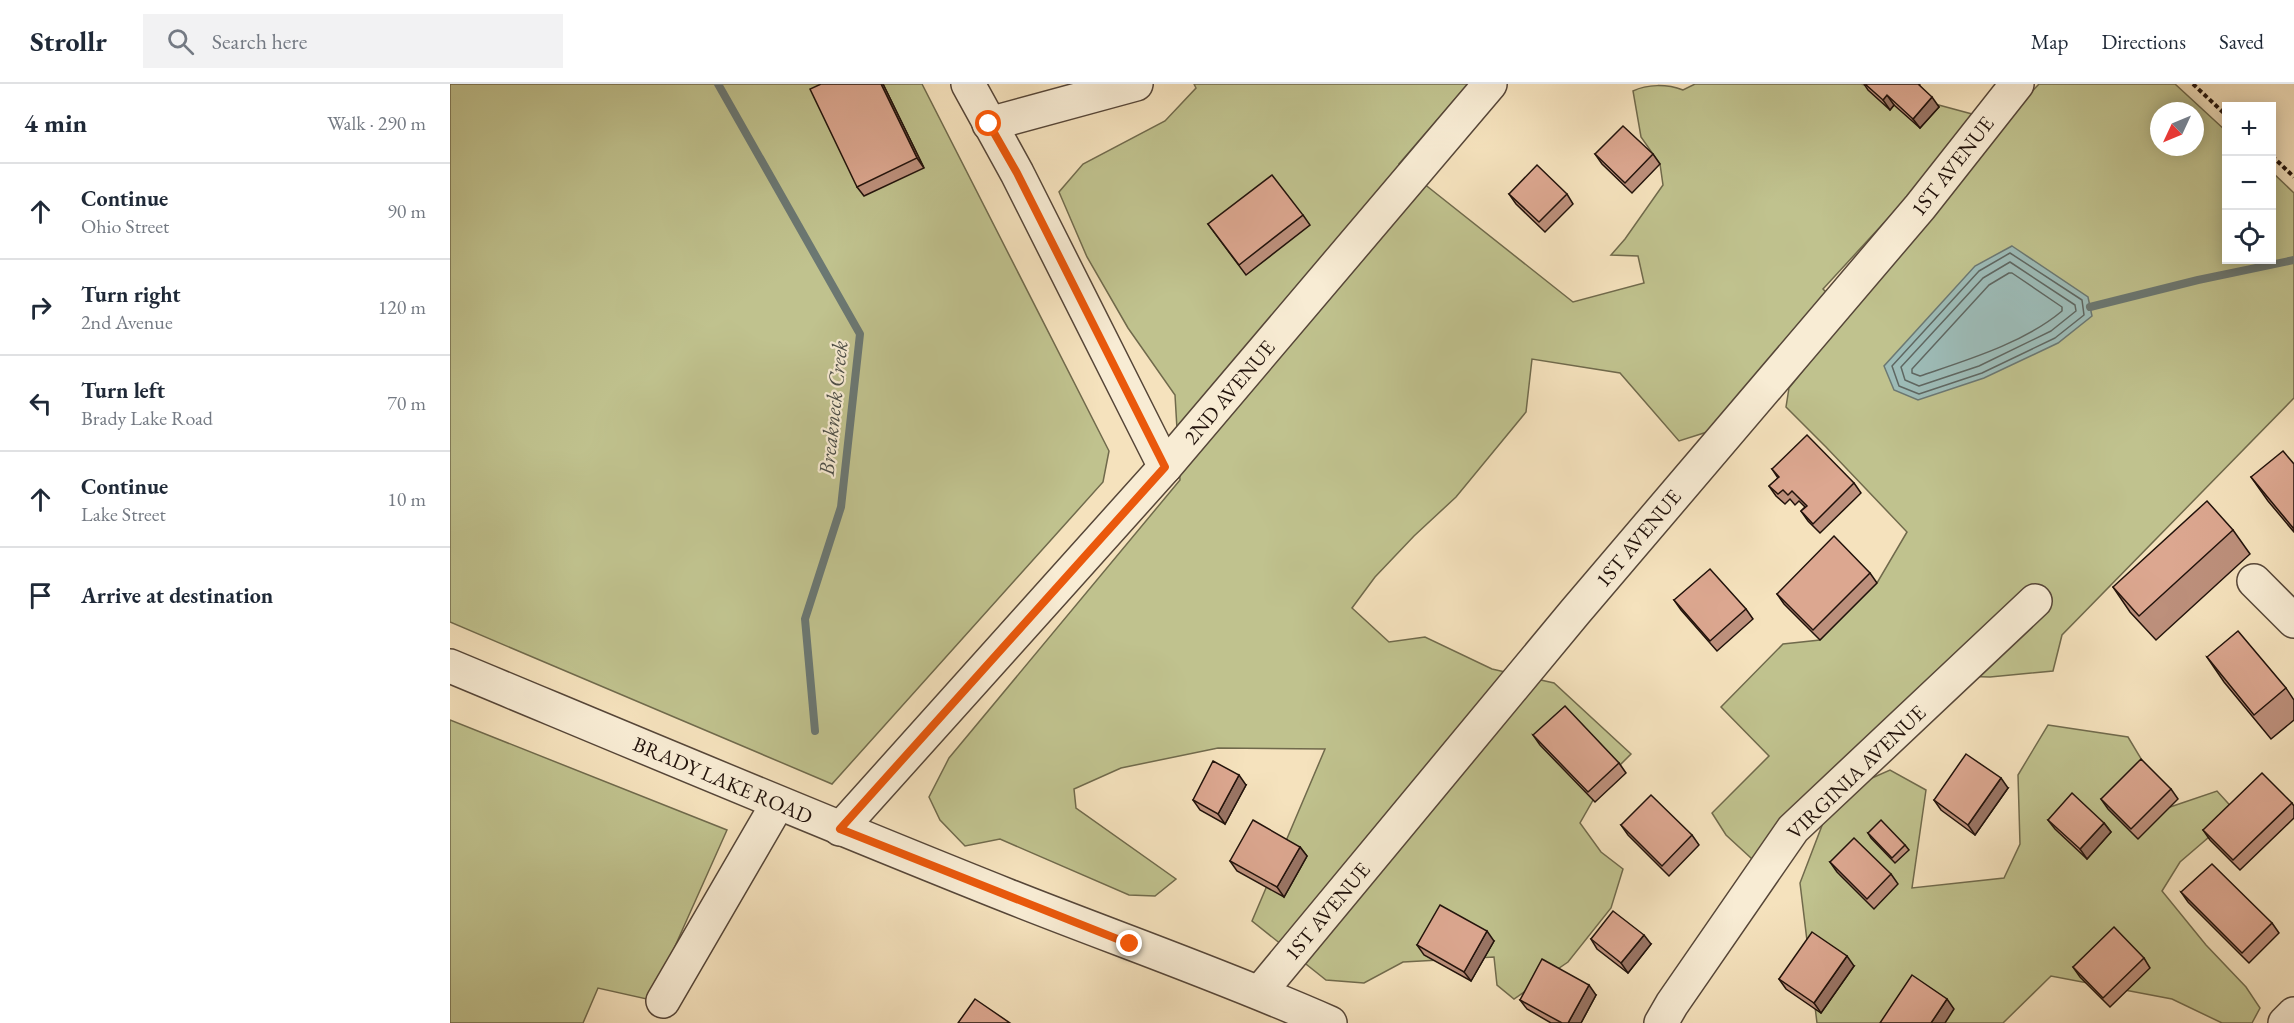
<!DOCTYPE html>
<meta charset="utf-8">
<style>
:root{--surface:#fff;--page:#f2f2f3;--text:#1f2937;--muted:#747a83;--line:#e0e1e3}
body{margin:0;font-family:"EB Garamond",serif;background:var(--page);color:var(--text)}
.controls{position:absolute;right:18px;top:18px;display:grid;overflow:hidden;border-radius:0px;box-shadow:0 3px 15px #0003}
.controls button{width:54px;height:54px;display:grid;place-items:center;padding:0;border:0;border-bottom:2px solid var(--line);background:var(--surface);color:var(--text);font:30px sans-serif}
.compass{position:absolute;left:1700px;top:18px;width:54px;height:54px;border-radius:50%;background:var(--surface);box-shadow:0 3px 15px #0003;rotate:226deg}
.stop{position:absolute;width:18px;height:18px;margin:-14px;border:4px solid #ea580c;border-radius:50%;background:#fff}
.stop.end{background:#ea580c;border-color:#fff;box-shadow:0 2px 6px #0008}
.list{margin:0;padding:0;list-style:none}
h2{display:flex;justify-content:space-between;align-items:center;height:78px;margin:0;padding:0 24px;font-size:26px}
h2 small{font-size:20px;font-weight:400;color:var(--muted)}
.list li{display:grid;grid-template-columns:39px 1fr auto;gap:18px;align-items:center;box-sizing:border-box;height:96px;padding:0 24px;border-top:2px solid var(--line)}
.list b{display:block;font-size:22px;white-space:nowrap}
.list p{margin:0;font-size:20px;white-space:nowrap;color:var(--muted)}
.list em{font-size:20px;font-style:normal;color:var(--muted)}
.icon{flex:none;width:33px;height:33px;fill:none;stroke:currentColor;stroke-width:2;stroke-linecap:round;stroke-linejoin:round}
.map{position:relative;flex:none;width:1844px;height:939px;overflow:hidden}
header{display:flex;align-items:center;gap:36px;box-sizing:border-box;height:84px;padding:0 30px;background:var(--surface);border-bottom:2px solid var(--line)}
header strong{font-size:28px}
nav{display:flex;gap:33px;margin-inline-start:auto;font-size:21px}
.search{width:420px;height:54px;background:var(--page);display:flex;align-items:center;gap:15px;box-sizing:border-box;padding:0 21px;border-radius:0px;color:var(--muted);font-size:22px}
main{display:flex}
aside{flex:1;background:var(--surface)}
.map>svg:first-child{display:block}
.green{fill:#c0c28e;stroke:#706a4c;stroke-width:1.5;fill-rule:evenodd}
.water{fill:#9dbcb8;stroke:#6b7873;stroke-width:1.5}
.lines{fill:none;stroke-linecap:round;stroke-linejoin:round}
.shore{stroke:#5f6762;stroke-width:1.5}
.stream{stroke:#6b7873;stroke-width:8}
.minor-casing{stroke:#564638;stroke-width:36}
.path{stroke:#21120b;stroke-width:4;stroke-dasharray:4.5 3;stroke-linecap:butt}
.minor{stroke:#f8ecd4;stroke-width:33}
.wall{fill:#bd907c;stroke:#21120b;stroke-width:1.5}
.shaded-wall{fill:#9a7565;stroke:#21120b;stroke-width:1.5}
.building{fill:#dca790;stroke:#21120b;stroke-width:1.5}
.route{stroke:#ea580c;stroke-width:8}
.labels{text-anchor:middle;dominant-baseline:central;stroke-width:4.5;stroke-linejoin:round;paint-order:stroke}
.street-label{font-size:21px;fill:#21120b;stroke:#f8ecd4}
.water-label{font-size:22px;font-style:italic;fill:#4c4e48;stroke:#f8ecd4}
</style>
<header>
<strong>Strollr</strong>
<div class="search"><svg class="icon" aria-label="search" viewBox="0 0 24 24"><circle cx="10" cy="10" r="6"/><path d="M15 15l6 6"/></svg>Search here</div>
<nav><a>Map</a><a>Directions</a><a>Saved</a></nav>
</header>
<main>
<aside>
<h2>4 min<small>Walk · 290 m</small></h2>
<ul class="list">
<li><svg class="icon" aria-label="ahead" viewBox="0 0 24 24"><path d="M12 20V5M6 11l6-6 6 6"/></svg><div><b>Continue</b><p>Ohio Street</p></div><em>90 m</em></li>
<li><svg class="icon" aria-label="right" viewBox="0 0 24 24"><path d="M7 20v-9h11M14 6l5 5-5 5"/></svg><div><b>Turn right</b><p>2nd Avenue</p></div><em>120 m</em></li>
<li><svg class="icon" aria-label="left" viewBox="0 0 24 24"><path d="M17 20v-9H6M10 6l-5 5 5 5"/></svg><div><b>Turn left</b><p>Brady Lake Road</p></div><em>70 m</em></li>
<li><svg class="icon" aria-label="ahead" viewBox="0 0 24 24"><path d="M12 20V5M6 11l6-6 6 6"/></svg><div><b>Continue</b><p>Lake Street</p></div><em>10 m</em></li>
<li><svg class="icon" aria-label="arrive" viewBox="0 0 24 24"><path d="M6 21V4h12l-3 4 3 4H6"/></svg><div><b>Arrive at destination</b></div></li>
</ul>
</aside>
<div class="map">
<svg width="1844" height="939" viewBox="0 0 1844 939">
<rect width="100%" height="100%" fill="#f5e2bd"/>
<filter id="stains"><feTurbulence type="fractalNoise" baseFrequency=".00333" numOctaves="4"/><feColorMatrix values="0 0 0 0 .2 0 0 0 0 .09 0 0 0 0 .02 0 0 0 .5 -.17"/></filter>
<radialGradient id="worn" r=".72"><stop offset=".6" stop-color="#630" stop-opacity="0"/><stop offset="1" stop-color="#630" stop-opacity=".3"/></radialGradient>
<!-- green -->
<g class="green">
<path d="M0 0H472L659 367 653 398 382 700 0 538Z"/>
<path d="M744 0H1018L949 80 1123 218 1194 199 1188 172 1161 171 1175 155 1213 101 1210 80 1191 53 1183 7C1197 0 1217 0 1233 6L1245 0H1411L1522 30 1488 80 1373 205 1388 220 1339 277 1293 305 1257 348 1229 357 1170 289 1082 275 1076 328 1006 413 964 452 925 493 902 524 939 558 975 553 1042 585 1104 599 1181 670 1154 697 1130 739 1151 768 1173 785 1161 824 1118 878 1064 915 1047 901 1044 873 953 878 914 899 876 896 802 837 875 665 768 664 671 684 624 705 626 724 726 795 705 812 679 811 550 755 515 762 490 736 479 713 499 674 730 396 725 311 678 244 637 173 609 108 633 80 715 37 746 4Z"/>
<path d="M1589 0H1725L1776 47V176H1822V88L1844 109V314L1612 551 1603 587 1540 593 1505 592 1314 786 1276 751 1262 729 1319 672 1271 623 1333 560 1370 556 1427 499 1457 448 1376 363 1336 323 1339 304 1559 32ZM1709 27H1745V63H1709Z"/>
<path d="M0 636 277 746 201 916 148 904 133 939H0Z"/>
<path d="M1598 641 1678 653 1720 723 1767 707 1787 729 1730 778 1712 807 1756 861 1796 903 1810 924 1802 939H1772L1722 915 1601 892 1553 939H1367L1350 799 1373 739 1413 698 1440 686 1476 706 1462 804 1554 794 1570 760 1568 691Z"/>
</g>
<!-- water -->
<path class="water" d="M1562 162 1638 213 1642 232 1608 259 1534 294 1468 316 1444 306 1434 282 1525 182Z"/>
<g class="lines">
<!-- shore -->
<g class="shore">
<path d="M1560 169 1632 216 1634 231 1605 254 1532 289 1469 310 1449 302 1442 282 1529 187Z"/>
<path d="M1560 178 1625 221 1626 227 1601 247 1529 282 1469 302 1455 296 1451 283 1533 194Z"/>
<path d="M1559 189H1562L1612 223V227C1574 259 1517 276 1470 292L1462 289V285L1539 201Z"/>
</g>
<!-- stream -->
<g class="stream">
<path d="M268 0 410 250 391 423 355 535 365 647"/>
<path d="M1640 223 1748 196 1844 176"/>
</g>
<!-- minor casing -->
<g class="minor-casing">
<g id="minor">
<path d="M518 0 567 89 715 383"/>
<path d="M539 40 686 0"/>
<path d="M1804 497 1844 537"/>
<path d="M0 582C185 659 370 737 556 811 664 854 774 892 880 939"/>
<path d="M390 745 715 383 1040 0"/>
<path d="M810 908 1125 528 1470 123 1567 0"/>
<path d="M213 917 328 719"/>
<path d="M1211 939 1222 920 1343 745 1585 517"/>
<path d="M1835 939 1844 930"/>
</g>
</g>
<!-- path -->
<g class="path">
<path d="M1743 0 1776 31"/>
<path d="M1822 72 1844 93"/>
</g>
<!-- minor -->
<use href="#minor" class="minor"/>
</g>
<!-- wall -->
<g class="wall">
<path d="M433 0 474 84 414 112 407 103Z"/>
<path d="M1414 0H1470L1469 1 1489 23 1470 44 1444 21 1440 26 1418 6Z"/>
<path d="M1145 70H1203L1210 80 1182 109 1152 80Z"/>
<path d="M1059 110H1117L1123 120 1095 148 1066 120Z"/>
<path d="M853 131 860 141 796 191 758 140Z"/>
<path d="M1844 380V448L1818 417 1801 393Z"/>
<path d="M1322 385 1404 399 1411 409 1370 449 1358 437 1351 427 1355 423 1349 417 1345 421 1340 415 1335 420 1326 412 1319 402 1328 394Z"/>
<path d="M1783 446 1800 470 1706 556 1680 528 1663 503Z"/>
<path d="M1420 489 1427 499 1370 556 1334 520 1327 510Z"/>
<path d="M1224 516 1296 525 1303 535 1267 567 1231 526Z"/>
<path d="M1757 573 1836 604 1844 616V636L1821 655 1774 598Z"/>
<path d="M1083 651 1169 679 1176 689 1145 718 1090 661Z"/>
<path d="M796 701 775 740 750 726 743 716Z"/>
<path d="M1558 704 1525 751 1491 726 1484 716Z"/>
<path d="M1721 705 1728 715 1688 755 1658 725 1651 715Z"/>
<path d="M1842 719 1844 722V734L1790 786 1760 756 1753 746Z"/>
<path d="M1598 736 1654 739 1661 748 1637 775 1605 745Z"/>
<path d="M1171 741 1242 751 1249 761 1219 792 1178 751Z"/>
<path d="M1418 749 1455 761 1459 766 1445 779 1421 754Z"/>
<path d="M850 763 857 772 834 813 787 787 780 777Z"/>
<path d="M1380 778 1441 790 1448 800 1424 825 1387 788Z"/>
<path d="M1731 808 1822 839 1829 849 1799 879 1738 818Z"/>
<path d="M1141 855 1201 860 1178 889 1147 865Z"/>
<path d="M1044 857 1021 897 974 871 967 861Z"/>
<path d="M1694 874 1700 884 1660 923 1630 893 1623 883Z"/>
<path d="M1404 882 1371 929 1336 905 1329 895Z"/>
<path d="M1146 911 1131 939H1101L1077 925 1070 916Z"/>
</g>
<!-- shaded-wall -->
<g class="shaded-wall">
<path d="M431 0H433L474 84 467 74Z"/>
<path d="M1437 11 1444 21 1440 26 1433 16Z"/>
<path d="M1482 13 1489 23 1470 44 1463 35Z"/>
<path d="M789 691 796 701 775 740 768 730Z"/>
<path d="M1551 694 1558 704 1525 751 1518 741Z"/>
<path d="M1654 739 1661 748 1637 775 1630 765Z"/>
<path d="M850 763 857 772 834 813 827 803Z"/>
<path d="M1037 847 1044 857 1021 897 1014 888Z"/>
<path d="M1194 851 1201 860 1178 889 1171 879Z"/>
<path d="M1397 872 1404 882 1371 929 1364 919Z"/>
<path d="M1139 901 1146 911 1131 939H1118Z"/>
<path d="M1497 915 1504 925 1495 939H1481Z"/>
</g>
<!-- building -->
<g class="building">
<path d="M371 0H431L467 74 407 103 360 5Z"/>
<path d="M1415 0H1468L1482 13 1463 35 1437 11 1433 16Z"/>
<path d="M1173 42 1203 70 1175 99 1145 70Z"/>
<path d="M1087 81 1117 110 1089 138 1059 110Z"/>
<path d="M822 91 853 131 789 181 758 140Z"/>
<path d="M1357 351 1404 399 1363 440 1351 427 1357 422 1342 407 1338 411 1333 406 1328 410 1319 402 1329 393 1322 385Z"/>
<path d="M1833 367 1844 380V445L1801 393Z"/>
<path d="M1757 417 1783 446 1689 532 1663 503Z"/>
<path d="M1384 452 1420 489 1363 546 1327 510Z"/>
<path d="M1260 485 1296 525 1260 557 1224 516Z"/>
<path d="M1788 547 1836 604 1804 631 1757 573Z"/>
<path d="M1115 622 1169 679 1138 708 1083 651Z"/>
<path d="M1516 670 1551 694 1518 741 1484 716Z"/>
<path d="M1691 675 1721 705 1681 745 1651 715Z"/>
<path d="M763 677 789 691 768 730 743 716Z"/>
<path d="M1812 689 1842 719 1783 776 1753 746Z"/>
<path d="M1622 709 1654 739 1630 765 1598 736Z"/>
<path d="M1201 711 1242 751 1212 782 1171 741Z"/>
<path d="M803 736 850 763 827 803 780 777Z"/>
<path d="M1431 736 1455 761 1442 774 1418 749Z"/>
<path d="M1404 754 1441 790 1417 815 1380 778Z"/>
<path d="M1762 780 1822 839 1792 869 1731 808Z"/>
<path d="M990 821 1037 847 1014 888 967 861Z"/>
<path d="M1163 827 1194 851 1171 879 1141 855Z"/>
<path d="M1664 843 1694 874 1653 914 1623 883Z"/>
<path d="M1362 848 1397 872 1364 919 1329 895Z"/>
<path d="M1092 875 1139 901 1118 939H1112L1070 916Z"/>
<path d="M1462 891 1497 915 1481 939H1430Z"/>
<path d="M525 915 560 939H508Z"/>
</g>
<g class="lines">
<!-- route -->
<path class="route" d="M539 40 567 89 715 383 390 745 680 860"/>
</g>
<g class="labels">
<!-- street labels -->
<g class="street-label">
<text transform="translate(1502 82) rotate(-52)">1ST AVENUE</text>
<text transform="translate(779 308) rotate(-50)">2ND AVENUE</text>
<text transform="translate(1188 454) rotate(-50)">1ST AVENUE</text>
<text transform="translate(1406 688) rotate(-44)">VIRGINIA AVENUE</text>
<text transform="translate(273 696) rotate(23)">BRADY LAKE ROAD</text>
<text transform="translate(877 827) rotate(-50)">1ST AVENUE</text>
</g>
<!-- water labels -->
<g class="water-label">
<text transform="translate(383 324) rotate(-84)">Breakneck Creek</text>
</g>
</g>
<rect width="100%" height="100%" filter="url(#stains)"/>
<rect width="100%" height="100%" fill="url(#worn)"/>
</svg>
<div class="controls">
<button>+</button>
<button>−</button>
<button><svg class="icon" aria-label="locate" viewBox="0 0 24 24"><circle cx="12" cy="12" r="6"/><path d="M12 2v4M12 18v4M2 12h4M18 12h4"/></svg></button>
</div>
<svg class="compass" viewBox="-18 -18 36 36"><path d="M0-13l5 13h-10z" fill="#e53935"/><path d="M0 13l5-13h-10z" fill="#747a83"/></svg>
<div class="stop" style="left:539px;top:40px"></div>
<div class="stop end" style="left:680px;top:860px"></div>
</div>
</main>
